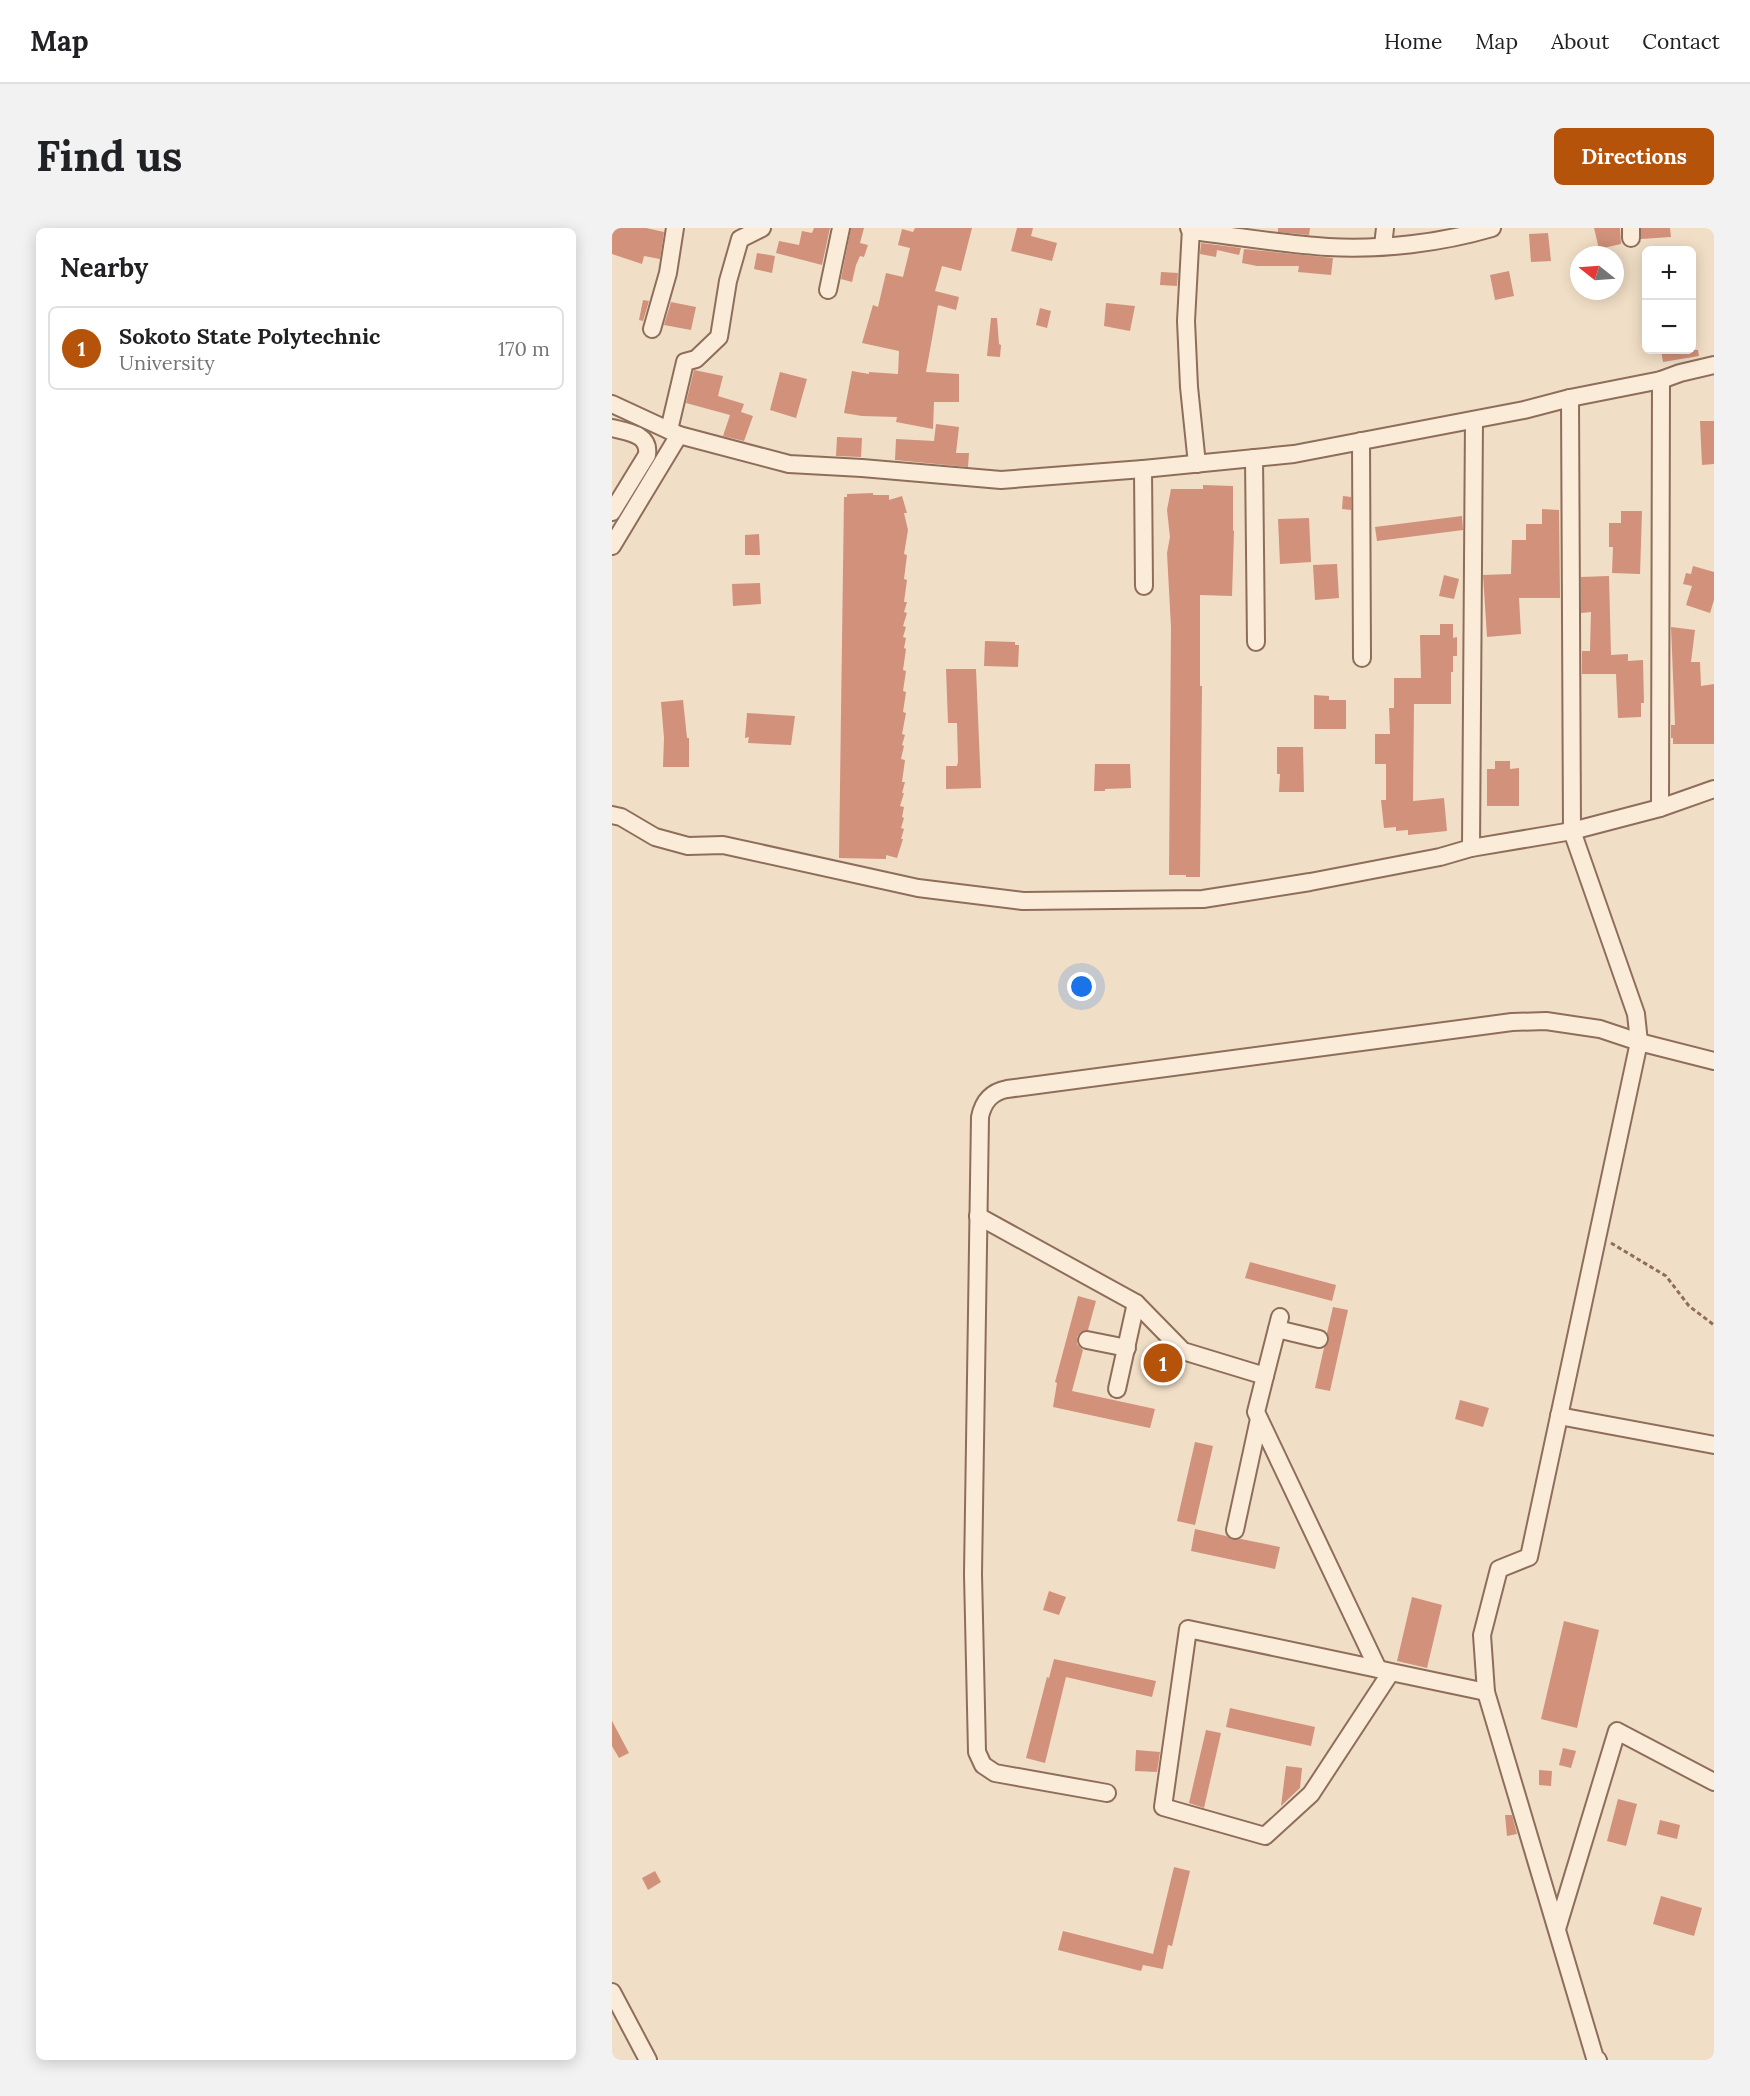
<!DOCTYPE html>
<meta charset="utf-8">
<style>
:root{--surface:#fff;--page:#f2f2f2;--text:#202124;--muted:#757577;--line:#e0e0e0;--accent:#b45309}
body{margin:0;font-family:Lora,serif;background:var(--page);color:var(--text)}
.controls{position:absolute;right:18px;top:18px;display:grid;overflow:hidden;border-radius:9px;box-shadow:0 3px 15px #0003}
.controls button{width:54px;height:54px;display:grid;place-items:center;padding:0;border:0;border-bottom:2px solid var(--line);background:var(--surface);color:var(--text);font:30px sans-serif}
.compass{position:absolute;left:958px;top:18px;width:54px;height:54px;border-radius:50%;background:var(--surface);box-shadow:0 3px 15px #0003;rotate:287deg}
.you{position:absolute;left:470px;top:759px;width:21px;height:21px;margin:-15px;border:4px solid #fff;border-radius:50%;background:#1a73e8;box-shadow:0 0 0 9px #1a73e833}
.badge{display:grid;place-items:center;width:39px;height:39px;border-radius:50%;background:var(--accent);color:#fff;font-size:20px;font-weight:700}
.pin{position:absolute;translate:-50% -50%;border:3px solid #fff;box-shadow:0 2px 6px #0006}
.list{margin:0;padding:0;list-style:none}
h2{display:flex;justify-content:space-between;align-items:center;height:78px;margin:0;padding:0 24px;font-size:26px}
h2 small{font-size:20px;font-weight:400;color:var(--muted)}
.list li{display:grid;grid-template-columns:39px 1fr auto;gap:18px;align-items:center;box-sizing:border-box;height:84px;margin:0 12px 12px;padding:0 12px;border:2px solid var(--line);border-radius:9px}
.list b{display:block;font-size:22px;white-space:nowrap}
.list p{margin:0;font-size:20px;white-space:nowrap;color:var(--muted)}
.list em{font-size:20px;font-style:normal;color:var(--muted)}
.map{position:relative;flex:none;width:1102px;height:1832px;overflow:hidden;border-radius:9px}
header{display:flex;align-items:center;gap:36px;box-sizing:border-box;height:84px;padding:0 30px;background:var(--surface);border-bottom:2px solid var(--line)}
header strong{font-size:28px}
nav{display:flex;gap:33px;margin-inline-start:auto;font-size:21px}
.intro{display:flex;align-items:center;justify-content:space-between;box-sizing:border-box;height:144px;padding:0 36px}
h1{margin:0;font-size:42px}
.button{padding:15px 27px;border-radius:9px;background:var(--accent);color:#fff;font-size:21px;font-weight:700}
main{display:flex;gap:36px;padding:0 36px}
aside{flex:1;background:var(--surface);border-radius:9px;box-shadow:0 3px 15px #0003}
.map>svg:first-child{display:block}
.building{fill:#d1917a}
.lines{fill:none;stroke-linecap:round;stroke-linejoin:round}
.minor-casing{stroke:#8e6e5a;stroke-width:20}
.path{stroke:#8e6e5a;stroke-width:3;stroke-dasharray:4.5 3;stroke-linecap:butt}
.minor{stroke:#fbecda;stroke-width:16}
</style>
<header>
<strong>Map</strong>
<nav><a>Home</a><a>Map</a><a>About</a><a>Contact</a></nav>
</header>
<div class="intro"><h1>Find us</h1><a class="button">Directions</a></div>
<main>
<aside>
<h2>Nearby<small></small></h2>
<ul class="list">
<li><span class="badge">1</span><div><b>Sokoto State Polytechnic</b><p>University</p></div><em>170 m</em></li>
</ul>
</aside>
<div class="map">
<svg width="1102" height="1832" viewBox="0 0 1102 1832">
<rect width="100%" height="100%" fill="#f1dec6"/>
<!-- building -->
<g class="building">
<path d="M0 0H34L52 4 48 31 32 28 30 36 0 26Z"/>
<path d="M202 0H218L210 37 164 25 167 13 187 17 190 3 200 5Z"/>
<path d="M239 0H252L248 15 256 17 252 29 248 28 244 37 240 54 229 51Z"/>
<path d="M303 0H360L349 43 330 38 323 63 347 69 344 82 326 77 314 144 347 146V174H322L321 201 284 194 285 189 250 188 232 185 240 143 257 146V144L286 146 287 123 250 115 261 77 266 79 274 45 291 49 298 20 286 17 290 1 301 4Z"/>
<path d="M405 0H421L419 8 445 15 440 33 399 23Z"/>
<path d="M666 0H698L697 7 666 4Z"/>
<path d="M982 0H1008L1009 16 987 21Z"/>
<path d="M1029 0H1058L1059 9 1029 11Z"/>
<path d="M936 5 939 33 919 34 917 6Z"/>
<path d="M589 15 629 20 627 27 605 22 604 29 588 26Z"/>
<path d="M632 21 721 30 719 47 686 44 687 38H645L630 35Z"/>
<path d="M145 25 163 28 160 45 142 41Z"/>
<path d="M897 43 902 68 883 72 878 47Z"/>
<path d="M549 44 566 45 565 58 548 57Z"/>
<path d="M31 72 37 73 31 93 27 92Z"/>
<path d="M59 74 84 79 79 102 52 97Z"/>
<path d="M494 75 523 78 518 103 492 98Z"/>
<path d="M428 80 439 83 435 100 424 97Z"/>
<path d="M379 90H385L387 116 389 117 388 129 375 128Z"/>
<path d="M1049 122H1086L1087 128 1051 134Z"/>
<path d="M82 142 111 148 106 168 132 176 129 184 141 188 132 213 111 208 118 187 74 175Z"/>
<path d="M168 144 195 151 184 190 158 182Z"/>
<path d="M1088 193H1102V236L1090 237Z"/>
<path d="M324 196 347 199 344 225H357L356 239 283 232 284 211 322 213Z"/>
<path d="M225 209 250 210 249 229 224 228Z"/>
<path d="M591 257 621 258V302L622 303 620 368 588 367V458H590L588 649H574V647H557L559 399 555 325 558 309 555 282 559 261H591Z"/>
<path d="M261 265V267H277V272L290 268 295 285H292L296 302 292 326 295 327 292 351 295 352 292 374H295L292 384 295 385 291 398 294 399 291 409 294 410 292 420 294 421 291 442 294 443 291 463 294 464 291 484 294 485 290 506 293 507 290 517 292 518 289 531 293 532 290 554H293L290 565H292L288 578 292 579 290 589 292 590 289 600 292 601 289 611H291L285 630 274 627V631L227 630 232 269H235V266Z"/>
<path d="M731 268 739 269V282L730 281Z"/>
<path d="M930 281 947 282 948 370H907L909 406 875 409 871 347 899 346 900 312H914V296H930Z"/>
<path d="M1009 283H1030L1028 346 1000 345 1001 319H997V295H1009Z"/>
<path d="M850 288 851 302 765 313 763 299Z"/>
<path d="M697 290 699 334 668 336 666 291Z"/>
<path d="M147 306 148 327H133V307Z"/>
<path d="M725 336 727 370 703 372 701 337Z"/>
<path d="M1081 338 1102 344V372L1098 385 1074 377 1080 358 1071 356 1074 345 1079 346Z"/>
<path d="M832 347 847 351 842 371 827 368Z"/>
<path d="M997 348 999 427 1016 426V433L1031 432 1032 475H1029V489L1006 490 1004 446H970V423H978L979 384 969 385V349Z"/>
<path d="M148 355 149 376 121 378 120 356Z"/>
<path d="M828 396H841V410L845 409V428H841V444H839V476H802L801 573 832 570 835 603 796 607V602L784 603V599L772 600 769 572H774V536H763V506H778L777 480H782V450H809L808 407H828Z"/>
<path d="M1059 399 1083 402 1079 434H1088L1089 458 1102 456V516H1061V510H1059V497H1063Z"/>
<path d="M373 413 403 414V417H407L406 439 372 438Z"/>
<path d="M334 441H364L369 560 334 561V538H345L346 534 345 495H336Z"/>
<path d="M702 467 717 468V472H734V501H702Z"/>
<path d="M71 472 75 510H77V539H51L52 510 49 474Z"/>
<path d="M135 485 183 488 179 517 136 515 137 509 133 510Z"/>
<path d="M665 519H691L692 564H667L668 546H665Z"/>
<path d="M883 533H898V541L907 540V578H875V541H883Z"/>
<path d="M483 536H518L519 560 493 561V563H482Z"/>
<path d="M638 1034 724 1057 720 1073 633 1050Z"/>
<path d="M466 1068 484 1073 476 1102 468 1105 465 1109V1116L471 1122 460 1163 543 1181 538 1200 441 1179 445 1155 443 1154Z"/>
<path d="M721 1079 736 1082 718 1163 703 1160 712 1120 717 1113 715 1105Z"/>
<path d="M848 1172 877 1180 871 1199 843 1191Z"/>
<path d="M583 1214 601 1218 583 1297 565 1293Z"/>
<path d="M583 1301 614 1308 621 1312 629 1311 668 1319 663 1341 579 1323Z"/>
<path d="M437 1363 454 1369 447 1387 431 1382Z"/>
<path d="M800 1369 830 1377 815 1440 785 1433Z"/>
<path d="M952 1393 987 1402 965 1500 929 1491Z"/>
<path d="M442 1431 544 1453 540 1469 454 1449 433 1535 414 1530 435 1449 437 1450Z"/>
<path d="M618 1480 703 1499 699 1518 614 1499Z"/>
<path d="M0 1493 17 1525 7 1530 0 1518Z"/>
<path d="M594 1502 609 1505 592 1580 577 1575Z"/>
<path d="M951 1520 964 1523 959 1540 947 1537Z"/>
<path d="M524 1522 548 1524 545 1544 523 1543Z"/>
<path d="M674 1538 690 1540 688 1560 669 1578Z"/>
<path d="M927 1542 940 1543 939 1558 927 1557Z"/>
<path d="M1006 1571 1025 1576 1014 1618 995 1613Z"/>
<path d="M893 1587H900L905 1606 895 1608Z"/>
<path d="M1048 1592 1068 1597 1065 1611 1045 1606Z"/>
<path d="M562 1639 578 1643 560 1718 556 1717 551 1741 531 1737 529 1743 446 1722 451 1703 541 1726Z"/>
<path d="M43 1643 49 1654 36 1662 30 1650Z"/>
<path d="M1049 1668 1090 1680 1082 1708 1041 1696Z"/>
</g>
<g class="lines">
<!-- minor casing -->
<g class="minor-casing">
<g id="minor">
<path d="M577 0 579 3C624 8 670 16 716 19 770 22 829 15 880 0"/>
<path d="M579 0 574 93 577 159 585 236"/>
<path d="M1019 0V10"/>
<path d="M771 18 773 0"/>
<path d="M216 62 229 0"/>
<path d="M40 101 56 45 63 0"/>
<path d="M958 170 960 603 1024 786 1027 814 917 1329 887 1341 870 1407 874 1464 983 1830 986 1832"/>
<path d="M0 176 67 207 177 236 250 240 389 252 531 241 682 226 912 182 958 170 1049 152 1068 145 1102 137"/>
<path d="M0 200C16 204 38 206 35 227L0 284"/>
<path d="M57 202 73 134 84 131 107 109 116 53 128 11 150 0"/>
<path d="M749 213 750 430"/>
<path d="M642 230 644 414"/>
<path d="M531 241 532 358"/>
<path d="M0 318 67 207"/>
<path d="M1048 580 1049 152"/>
<path d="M0 587 9 589 43 609 76 618 111 617 306 660 411 673 591 671 698 654 828 629 859 620 960 603 1048 580 1102 561"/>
<path d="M859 620 862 192"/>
<path d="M366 988 524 1075 571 1123 653 1148 644 1184 766 1441"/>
<path d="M665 1101 707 1111"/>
<path d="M475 1112 515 1120"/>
<path d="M653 1148 668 1089"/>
<path d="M505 1161 524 1075"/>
<path d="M947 1188 1102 1217"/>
<path d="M623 1302 647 1191"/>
<path d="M779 1444 699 1566 653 1608 551 1579 576 1401 766 1441 779 1444 874 1464"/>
<path d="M495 1565 383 1545 371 1537 365 1524 361 1346 368 889C371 874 379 864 395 861L900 794 934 793 988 801 1027 814 1102 833"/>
<path d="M945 1701 1005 1503 1102 1554"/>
<path d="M0 1764 36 1832"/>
</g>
</g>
<!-- path -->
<path class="path" d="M999 1015 1054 1048 1077 1078 1102 1097"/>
<!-- minor -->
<use href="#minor" class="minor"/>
</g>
</svg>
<div class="controls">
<button>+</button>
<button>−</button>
</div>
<svg class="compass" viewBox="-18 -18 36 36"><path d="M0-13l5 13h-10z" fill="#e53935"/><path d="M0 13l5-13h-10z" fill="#757577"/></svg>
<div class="you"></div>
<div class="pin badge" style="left:551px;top:1135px">1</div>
</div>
</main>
